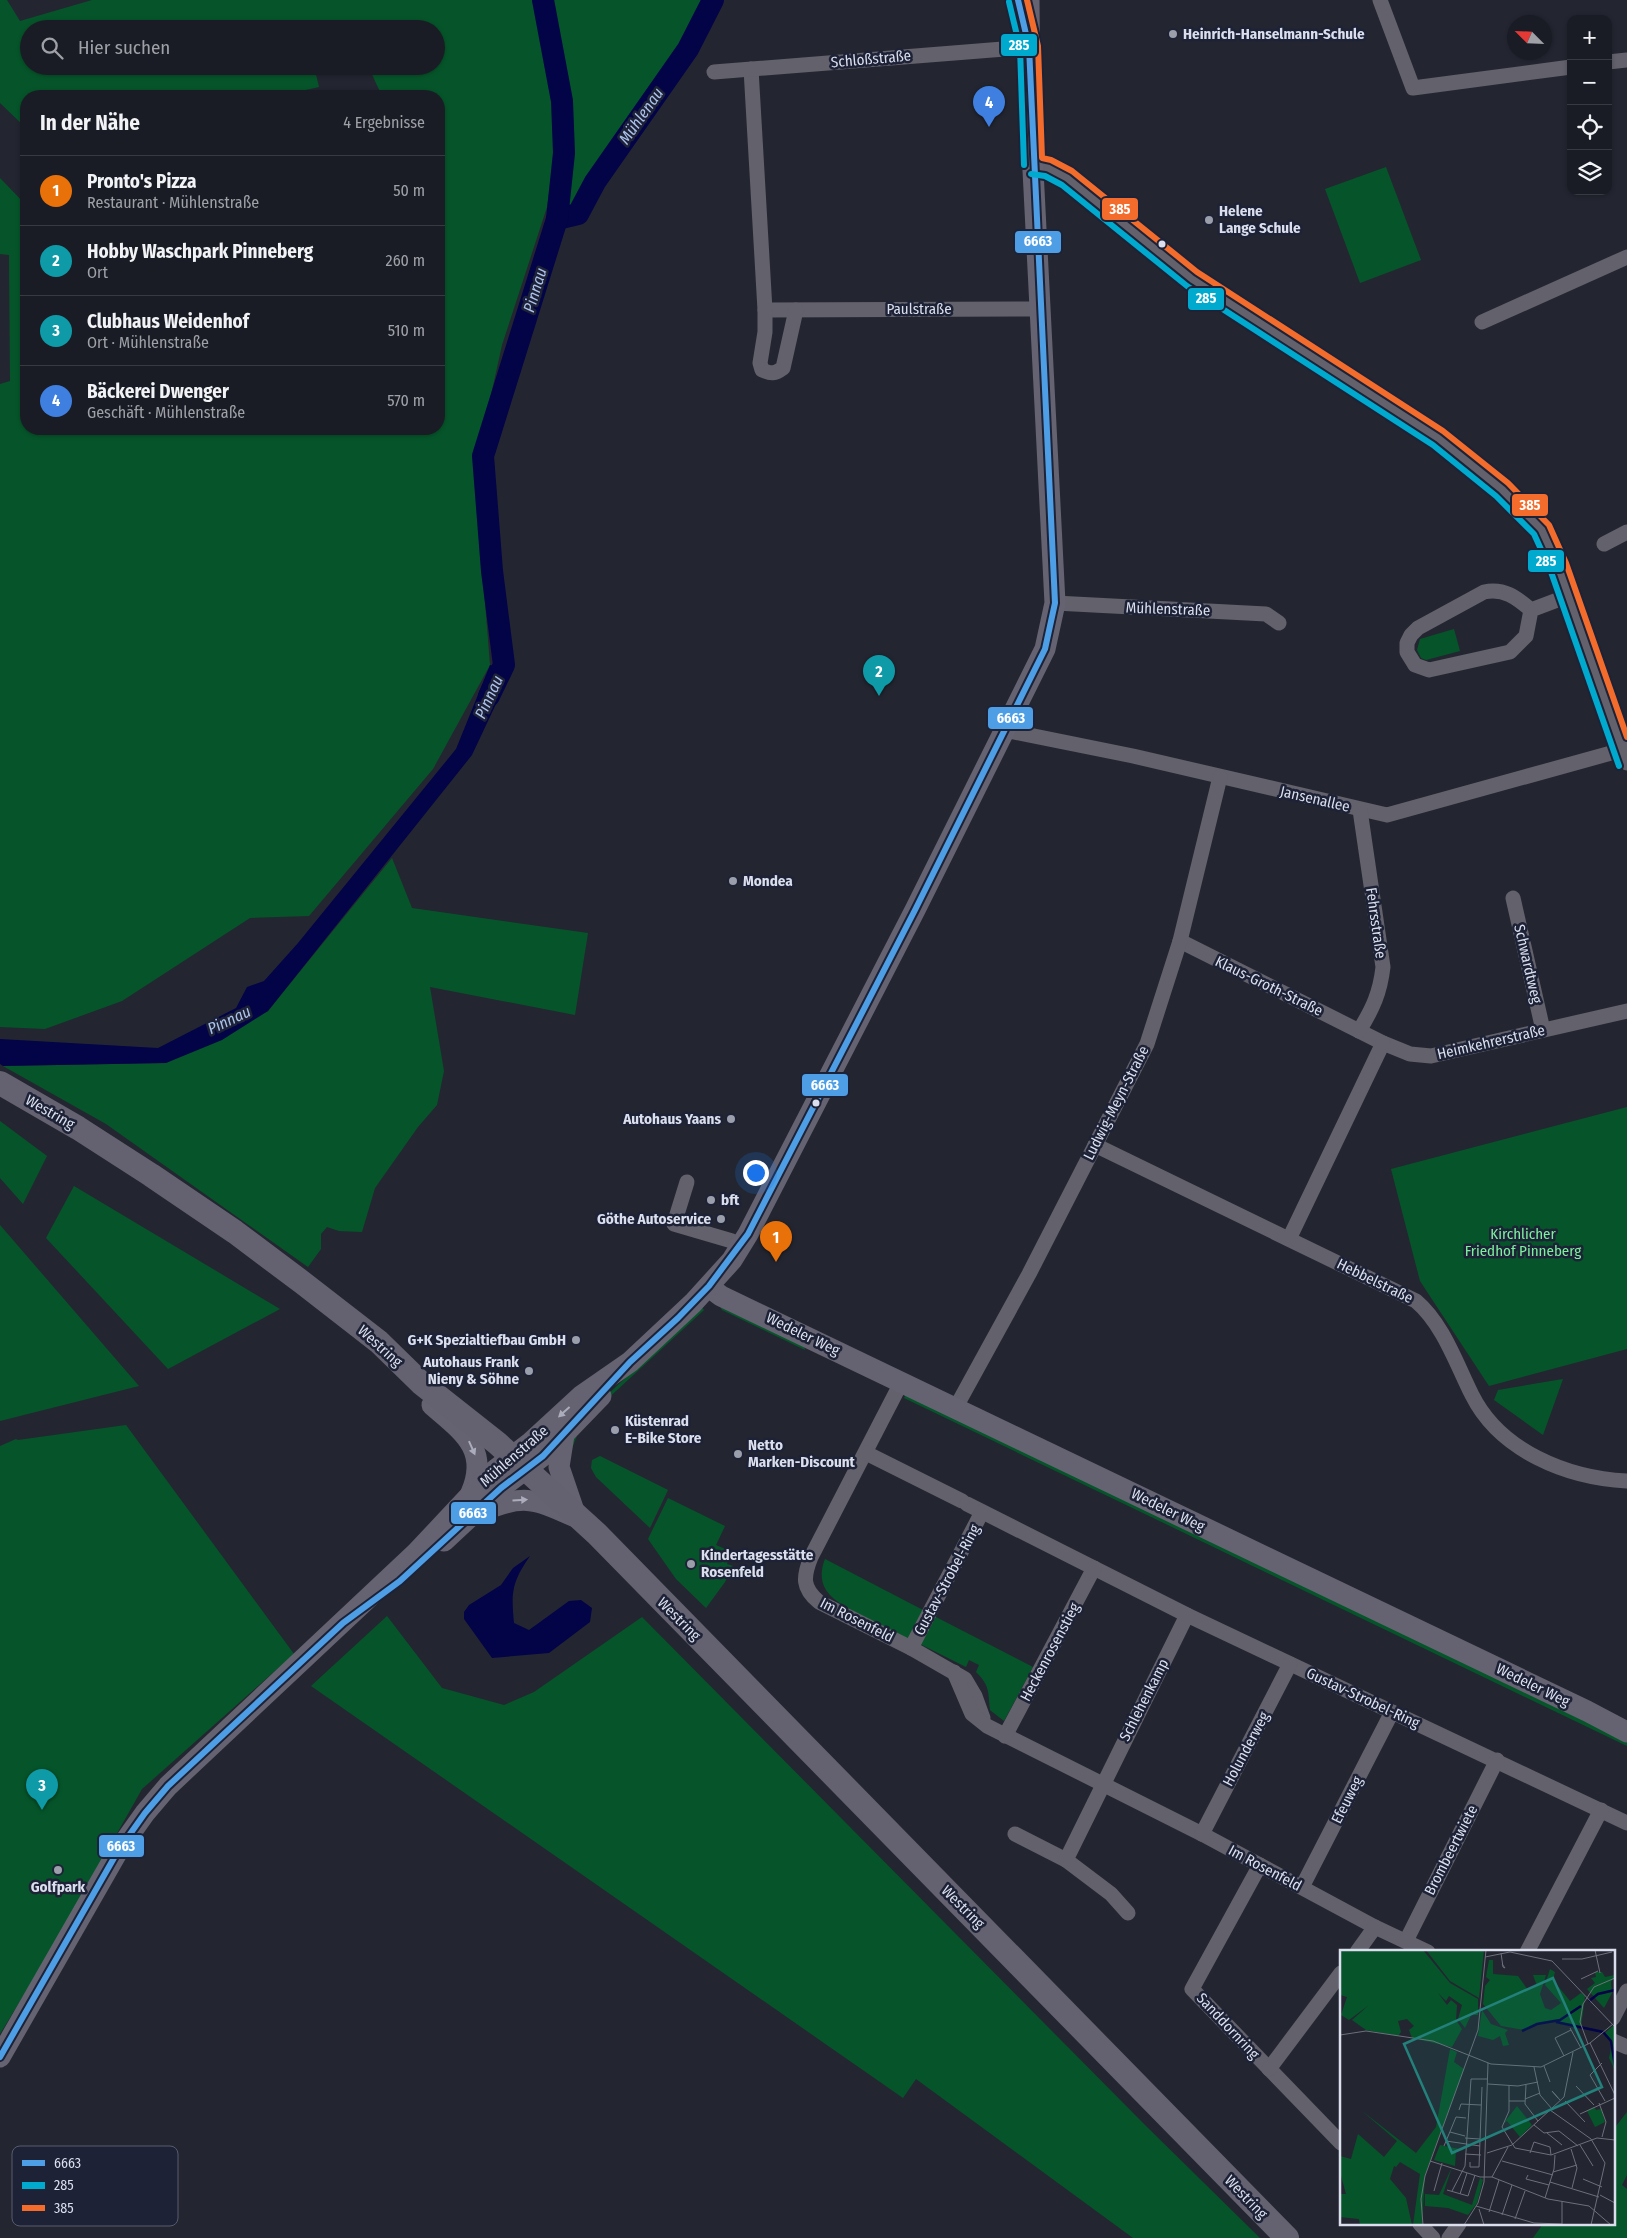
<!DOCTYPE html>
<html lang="de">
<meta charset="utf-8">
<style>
:root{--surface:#1a1c25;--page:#272932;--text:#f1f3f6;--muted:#9fa1a7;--line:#383a42;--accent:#9b9eab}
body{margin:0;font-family:"Fira Sans Condensed",sans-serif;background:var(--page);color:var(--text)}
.controls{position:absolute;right:15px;top:15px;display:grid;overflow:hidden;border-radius:10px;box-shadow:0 1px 4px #0004}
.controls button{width:45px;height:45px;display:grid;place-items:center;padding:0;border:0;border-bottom:1px solid var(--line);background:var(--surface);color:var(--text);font:25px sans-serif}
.compass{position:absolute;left:1507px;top:15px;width:45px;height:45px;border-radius:50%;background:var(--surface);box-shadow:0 1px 4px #0004;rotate:294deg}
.you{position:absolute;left:755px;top:1172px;width:18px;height:18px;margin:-12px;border:4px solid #fff;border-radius:50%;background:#1a73e8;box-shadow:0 0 0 8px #1a73e833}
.badge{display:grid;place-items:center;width:32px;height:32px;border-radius:50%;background:var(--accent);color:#fff;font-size:16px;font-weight:700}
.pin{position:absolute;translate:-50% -41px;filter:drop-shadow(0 1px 2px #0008)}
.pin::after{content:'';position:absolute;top:26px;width:18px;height:15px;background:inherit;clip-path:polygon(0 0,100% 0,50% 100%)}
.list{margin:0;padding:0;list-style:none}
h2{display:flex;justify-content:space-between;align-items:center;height:65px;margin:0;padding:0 20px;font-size:21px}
h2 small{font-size:16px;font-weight:400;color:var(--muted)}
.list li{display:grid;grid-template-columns:32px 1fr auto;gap:15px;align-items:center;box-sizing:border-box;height:70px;padding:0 20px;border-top:1px solid var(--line)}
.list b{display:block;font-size:19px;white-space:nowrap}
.list p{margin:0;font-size:16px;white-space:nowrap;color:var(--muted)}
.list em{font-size:16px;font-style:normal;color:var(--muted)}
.icon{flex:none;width:28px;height:28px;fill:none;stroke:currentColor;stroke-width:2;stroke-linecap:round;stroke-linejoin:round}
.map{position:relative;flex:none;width:1627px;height:2238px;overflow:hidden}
.search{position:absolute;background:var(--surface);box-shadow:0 1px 4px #0004;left:20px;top:20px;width:425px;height:55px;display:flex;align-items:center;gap:12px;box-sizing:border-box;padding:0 18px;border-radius:28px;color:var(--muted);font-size:19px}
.panel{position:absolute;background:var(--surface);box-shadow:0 1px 4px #0004;left:20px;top:90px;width:425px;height:345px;border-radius:20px}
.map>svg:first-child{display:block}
.green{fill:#06552a}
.water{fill:#030348}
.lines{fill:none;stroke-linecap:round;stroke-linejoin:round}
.river{stroke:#030348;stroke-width:22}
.street{stroke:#63616c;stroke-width:15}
.secondary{stroke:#656372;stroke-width:21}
.primary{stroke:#646271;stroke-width:24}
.bus-1-casing{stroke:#1d2237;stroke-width:10}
.bus-2-casing{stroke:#1d2237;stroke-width:10}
.bus-3-casing{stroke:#1d2237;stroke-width:10}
.bus-1{stroke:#4d9ee5;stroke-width:6}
.bus-2{stroke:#00a9ce;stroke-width:6}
.bus-3{stroke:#f36c2b;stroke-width:6}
.oneway{fill:#acadbc}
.poi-dot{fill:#9b9eab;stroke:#1d2237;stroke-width:2}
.bus-dot{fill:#dbdfed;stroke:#1d2237;stroke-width:2}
.labels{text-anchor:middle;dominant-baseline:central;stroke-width:5;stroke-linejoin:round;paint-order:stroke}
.poi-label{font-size:15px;font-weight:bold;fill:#dbdfed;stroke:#1d2237;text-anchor:start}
.street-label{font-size:15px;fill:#dbdfed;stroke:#1d2237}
.park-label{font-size:15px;fill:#7cf19d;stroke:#1d2237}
.water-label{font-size:16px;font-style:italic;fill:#acc2eb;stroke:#1d2237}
.inset-river{fill:none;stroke:#030348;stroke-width:2.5}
.inset-road{fill:none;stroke:#6d707c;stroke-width:1}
.view{fill:#23807b;fill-opacity:0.15;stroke:#23807b;stroke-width:2.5}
.inset-edge{fill:none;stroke:#dbdfed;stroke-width:2.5}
.key{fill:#1d2237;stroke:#565b6e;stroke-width:1}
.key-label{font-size:14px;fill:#dbdfed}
.line-badge{stroke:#1d2237;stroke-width:2}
.badge-label{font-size:14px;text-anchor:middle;font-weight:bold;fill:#fff}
</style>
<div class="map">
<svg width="1627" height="2238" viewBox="0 0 1627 2238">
<rect width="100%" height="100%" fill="#232631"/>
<!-- green -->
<g class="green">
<path d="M0 0H7L20 21 92 0H713L688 49 595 182 578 214 557 219 564 153 561 105 547 207 502 345 481 440V553L490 665 433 769 309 916 250 918 122 1001 45 1029 0 1027V384L10 381 9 255 0 254V178L26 205V429H439V96H382L368 66H436V29H29V66H314L319 87 279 96H26V128L0 103Z"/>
<path d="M1386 167 1421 260 1360 283 1325 189Z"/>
<path d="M1454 629 1460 651 1426 660 1421 658 1417 650 1420 639Z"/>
<path d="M392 858 412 908 588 933 575 1015 430 987 444 1071 437 1105 418 1127 375 1188 362 1232 339 1231 327 1227 321 1234V1249L308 1267 106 1124 3 1066 166 1063 268 1011Z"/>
<path d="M1627 1107V1349L1489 1386 1420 1281 1391 1169Z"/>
<path d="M0 1121 47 1156 23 1204 0 1178Z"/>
<path d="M74 1186 280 1309 168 1369 46 1238Z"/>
<path d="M0 1225 139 1386 0 1421Z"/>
<path d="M701 1306 704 1310 591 1414 580 1428 571 1451 565 1458 569 1439 579 1425 601 1401Z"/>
<path d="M720 1307 804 1346 805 1350 722 1310Z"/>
<path d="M1563 1379 1543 1435 1494 1400 1498 1390Z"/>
<path d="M906 1394 1627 1740V1746L904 1398Z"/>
<path d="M126 1425 294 1654 142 1789 53 1947 0 2034V1446L16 1439 18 1440Z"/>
<path d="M600 1456 668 1490 650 1528 596 1477 591 1468 592 1460Z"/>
<path d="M668 1498 725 1526 716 1545 732 1552 727 1564 733 1566 725 1582 706 1608 676 1579 648 1539Z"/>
<path d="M825 1559 923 1610 908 1639C891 1629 841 1608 830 1595 820 1585 820 1571 825 1559Z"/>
<path d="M387 1616 442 1688 504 1705 534 1692 642 1617 1146 2126 1260 2238H1133L916 2079 903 2098 311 1686Z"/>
<path d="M934 1616 1033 1667 1004 1721 990 1710C988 1691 990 1686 976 1672L979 1665 969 1660 966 1667 920 1644Z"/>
<path d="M1627 2112V2175L1622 2185 1627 2189V2238H1533L1543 2224H1613V2130Z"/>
</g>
<!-- water -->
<g class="water">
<path d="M490 665 512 670 472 755 268 1011 222 1040 166 1063 3 1066 0 1064V1039L158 1048 236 1008 247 987 264 981 298 943 456 749Z"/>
<path d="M530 1556C512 1582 511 1592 514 1623L529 1630 569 1601 581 1600 592 1608 590 1622 549 1653 492 1658 464 1619V1612L469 1605 501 1585 513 1568Z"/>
</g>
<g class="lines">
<!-- river -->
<g class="river">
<path d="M557 219 578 214 595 182 688 49 713 0"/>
<path d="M489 696 504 665 492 571 483 456 557 219 564 153 562 101 543 0"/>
</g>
<!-- street -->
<g class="street">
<path d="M1380 0 1413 88 1571 67"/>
<path d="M1608 62 1627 60"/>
<path d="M751 69 765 310 1041 309"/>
<path d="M714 72 1029 47"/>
<path d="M1033 165 1048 168 1067 178 1192 279 1438 438 1502 489 1541 529 1558 566 1627 763"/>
<path d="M765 310V332L760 363 762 370C771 374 775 374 783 368L796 310"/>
<path d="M1482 322 1627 257"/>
<path d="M1604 544 1627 532"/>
<path d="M1055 603 1266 614 1279 623"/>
<path d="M1531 610 1526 636 1510 652 1429 670 1415 665 1407 652V643L1411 635 1418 628 1484 592C1504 588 1516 597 1531 610L1568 596"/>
<path d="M1004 730 1133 756 1387 815 1622 750"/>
<path d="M1513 898 1543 1030"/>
<path d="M1180 941 1383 1043 1410 1054 1431 1056 1627 1011"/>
<path d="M1359 1031C1373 1008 1380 993 1383 967L1360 810"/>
<path d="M1095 1145 1416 1301C1443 1324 1456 1363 1472 1395 1500 1451 1567 1478 1627 1481"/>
<path d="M687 1182 674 1224 732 1241"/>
<path d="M1289 1239 1383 1043"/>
<path d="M902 1381 811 1557C803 1577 802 1588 819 1602L911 1648 965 1679 975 1696 983 1718"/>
<path d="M956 1407 1029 1274 1147 1044 1180 941 1220 777"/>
<path d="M866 1453 962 1501"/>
<path d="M967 1504 1187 1615 1627 1823"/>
<path d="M911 1648 982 1512"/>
<path d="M954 1672 972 1714 987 1726 1202 1834 1375 1927 1428 1952"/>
<path d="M1005 1736 1094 1568"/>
<path d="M1015 1834 1066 1860"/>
<path d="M1202 1834 1290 1664"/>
<path d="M1260 1865 1192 1989 1341 2143"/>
<path d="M1302 1887 1392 1712"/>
<path d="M1128 1913 1111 1894 1066 1860 1187 1615"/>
<path d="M1406 1941 1497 1760"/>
<path d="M1357 1952 1375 1927"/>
<path d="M1527 1952 1601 1810"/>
<path d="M1613 2018 1627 1991"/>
<path d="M1613 2041 1627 2047"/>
<path d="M1269 2069 1341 1973"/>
<path d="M1420 2224 1433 2238"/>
<path d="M1449 2238 1459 2224"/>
</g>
<!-- secondary -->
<g class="secondary">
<path d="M709 1287 721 1296 1587 1711 1627 1732"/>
<path d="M432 1405C462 1431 490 1449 471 1493"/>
<path d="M564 1435 559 1467 576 1517"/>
<path d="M481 1512C521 1494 534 1498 573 1516"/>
<path d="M444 1541 501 1488 543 1456 601 1396"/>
<path d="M0 2057 118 1851 145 1813 168 1786 416 1553 491 1473 531 1442 581 1396 630 1362 693 1303 732 1260 748 1234 915 910 1045 649 1055 603 1030 111 1029 0"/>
</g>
<!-- primary -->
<path class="primary" d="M0 1083 78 1128 151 1175 235 1232 303 1283 379 1342 421 1383 497 1443 597 1534 1287 2238"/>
<!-- bus-1 casing -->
<g class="bus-1-casing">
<path id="bus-1" d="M0 2057 118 1851 145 1813 168 1786 343 1623 400 1581 501 1488 543 1456 630 1362 678 1318 709 1286 748 1234 915 910 1045 649 1055 603 1029 47 1018 0"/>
</g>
<!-- bus-2 casing -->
<g class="bus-2-casing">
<g id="bus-2">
<path d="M1009 2 1020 48 1024 165"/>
<path d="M1031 174 1045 176 1062 185 1187 286 1433 445 1496 496 1534 534 1550 569 1619 766"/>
</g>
</g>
<!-- bus-3 casing -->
<g class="bus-3-casing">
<path id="bus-3" d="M1027 0 1038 46 1042 158 1051 160 1072 171 1197 272 1443 431 1508 483 1549 525 1566 563 1627 737"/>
</g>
<!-- bus-1 -->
<use href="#bus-1" class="bus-1"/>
<!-- bus-2 -->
<use href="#bus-2" class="bus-2"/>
<!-- bus-3 -->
<use href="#bus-3" class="bus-3"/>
</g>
<!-- one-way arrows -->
<defs><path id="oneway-solid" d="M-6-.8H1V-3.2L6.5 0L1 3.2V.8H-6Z" transform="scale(1.25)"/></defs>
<g class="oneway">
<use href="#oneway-solid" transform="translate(564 1412) rotate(138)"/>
<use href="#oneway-solid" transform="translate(472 1448) rotate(66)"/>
<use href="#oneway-solid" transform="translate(520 1500) rotate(-3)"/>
</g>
<!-- markers -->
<g class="poi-dot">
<circle cx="1173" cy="34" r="5"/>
<circle cx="1209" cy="220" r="5"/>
<circle cx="733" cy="881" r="5"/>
<circle cx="731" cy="1119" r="5"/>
<circle cx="711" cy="1200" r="5"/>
<circle cx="721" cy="1219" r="5"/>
<circle cx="576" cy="1340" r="5"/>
<circle cx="529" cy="1371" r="5"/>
<circle cx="615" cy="1430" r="5"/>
<circle cx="738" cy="1454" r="5"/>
<circle cx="691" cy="1564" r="5"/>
<circle cx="58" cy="1870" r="5"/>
</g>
<g class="bus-dot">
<circle cx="1162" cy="244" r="4.5"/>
<circle cx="816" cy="1103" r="4.5"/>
</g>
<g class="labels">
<!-- poi labels -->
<g class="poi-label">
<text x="1183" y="34">Heinrich-Hanselmann-Schule</text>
<text x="1219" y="211">Helene<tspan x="1219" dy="17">Lange Schule</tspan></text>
<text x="743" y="881">Mondea</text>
<text x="721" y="1119" text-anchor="end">Autohaus Yaans</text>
<text x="721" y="1200">bft</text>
<text x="711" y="1219" text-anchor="end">Göthe Autoservice</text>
<text x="566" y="1340" text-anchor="end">G+K Spezialtiefbau GmbH</text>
<text x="519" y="1362" text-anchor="end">Autohaus Frank<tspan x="519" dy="17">Nieny &amp; Söhne</tspan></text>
<text x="625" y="1421">Küstenrad<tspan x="625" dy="17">E-Bike Store</tspan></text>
<text x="748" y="1445">Netto<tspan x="748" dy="17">Marken-Discount</tspan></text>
<text x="701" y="1555">Kindertagesstätte<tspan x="701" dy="17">Rosenfeld</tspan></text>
<text x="58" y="1887" text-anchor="middle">Golfpark</text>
</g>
<!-- street labels -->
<g class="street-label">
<text transform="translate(871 59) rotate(-5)">Schloßstraße</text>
<text x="919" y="309">Paulstraße</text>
<text transform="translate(1168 609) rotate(2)">Mühlenstraße</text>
<text transform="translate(1315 799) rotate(13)">Jansenallee</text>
<text transform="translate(1376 923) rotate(82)">Fehrsstraße</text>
<text transform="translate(1528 964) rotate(77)">Schwardtweg</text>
<text transform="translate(1269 986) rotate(26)">Klaus-Groth-Straße</text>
<text transform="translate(1491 1042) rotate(-13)">Heimkehrerstraße</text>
<text transform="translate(1116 1103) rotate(-63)">Ludwig-Meyn-Straße</text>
<text transform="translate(50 1112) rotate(30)">Westring</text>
<text transform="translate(1375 1281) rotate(26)">Hebbelstraße</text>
<text transform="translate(803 1334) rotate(26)">Wedeler Weg</text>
<text transform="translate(380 1346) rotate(42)">Westring</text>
<text transform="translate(514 1456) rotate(-41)">Mühlenstraße</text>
<text transform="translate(1168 1510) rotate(26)">Wedeler Weg</text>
<text transform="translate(947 1580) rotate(-62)">Gustav-Strobel-Ring</text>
<text transform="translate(679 1619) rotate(45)">Westring</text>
<text transform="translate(857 1620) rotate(27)">Im Rosenfeld</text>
<text transform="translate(1050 1652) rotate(-62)">Heckenrosenstieg</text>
<text transform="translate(1533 1685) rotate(26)">Wedeler Weg</text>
<text transform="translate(1363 1698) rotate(25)">Gustav-Strobel-Ring</text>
<text transform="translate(1144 1700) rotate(-63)">Schlehenkamp</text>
<text transform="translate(1246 1749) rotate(-62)">Holunderweg</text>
<text transform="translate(1347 1800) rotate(-63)">Efeuweg</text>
<text transform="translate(1451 1850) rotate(-63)">Brombeertwiete</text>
<text transform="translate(1265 1868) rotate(28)">Im Rosenfeld</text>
<text transform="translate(963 1907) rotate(45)">Westring</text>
<text transform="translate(1228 2026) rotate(47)">Sanddornring</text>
<text transform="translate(1246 2197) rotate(46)">Westring</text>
</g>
<!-- park labels -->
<g class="park-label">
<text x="1523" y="1234">Kirchlicher<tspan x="1523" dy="17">Friedhof Pinneberg</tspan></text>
</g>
<!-- water labels -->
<g class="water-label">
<text transform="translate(641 116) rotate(-55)">Mühlenau</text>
<text transform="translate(535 290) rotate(-73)">Pinnau</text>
<text transform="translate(489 697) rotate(-65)">Pinnau</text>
<text transform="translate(229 1020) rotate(-25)">Pinnau</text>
</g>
</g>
<!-- overview -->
<g transform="translate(1340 1950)">
<rect width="275" height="275" fill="#232631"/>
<path d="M0 0H83L110 33 138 49V65H134L133 61 125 78 118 69 122 55 109 46 106 51 98 43 107 55 111 50 117 55 116 70 122 79 112 97 72 88 69 80 74 76 67 69 58 71 61 82 58 86 26 80 12 70 29 55 9 70 1 65 7 47 0 45ZM86 0H144L139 48 110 31ZM149 10H153V24L178 26 188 40 197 36 193 25H206L200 44 205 58 211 60 221 53 205 35 210 19 215 22 213 30 230 51 241 43 245 46 241 78 216 73 218 70 198 73 184 80 161 76 143 54 145 36 150 30 146 27ZM255 22H262L265 27 275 25 271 32 272 43 264 58 247 39 255 33 251 28 256 27ZM142 60 151 74 168 80 165 83 169 95 163 96 160 86 153 90 138 86ZM274 75 275 77V120L269 108 272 94 265 83ZM110 99 117 102 114 112 124 119 85 225 82 275H73L80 224 60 212 56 217 54 216 50 229 66 248 72 275H20L19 269 0 267V244H6L0 222V206L11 209 18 184 44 207 57 191 22 161 76 203 96 177ZM177 156 192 175 180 187 167 171 163 174ZM254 157 256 160 261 159 265 172 255 177 247 161ZM100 195 124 200 116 201 115 216 94 210ZM112 217 103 244 132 255 140 228 143 230 137 253 128 265 108 258 85 256V244L99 245Z" fill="#06552a"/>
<path class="inset-river" d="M249 51 258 44 275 40M216 72 263 82 271 91 275 116M182 81 197 74 220 70 241 56"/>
<path class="inset-road" d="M255 0 260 23M161 3 163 17 165 18 162 14M145 7 170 2 212 11 275 77M222 9H242L272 2M241 29 258 21M273 74 250 93 275 145M230 78 241 98M0 85 26 81 93 91 151 114 201 117 250 93M248 94 240 72 243 54 254 37 275 28M224 106 215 88 231 80M262 113 250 125 265 151M204 116 210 132M194 117 200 145 212 159M148 134 178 136 198 132M169 135V161L162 177 175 198 211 205 257 188 275 190M186 135 185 154 198 171M236 136 254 155M218 148 212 141 220 150M185 149 200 143M169 151H185M225 151 245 172M259 153 266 172 262 187M119 160 121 154 141 155M210 160 251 189 265 213 251 275M240 164 275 148M194 175 204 183 219 181 238 196M110 182 125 186M207 183 222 195M125 188 140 189M106 191 140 196M240 195 253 216M104 196 116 167 126 168M231 199 237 218 232 238M147 203 172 195 224 147 233 102M190 203 194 192 210 197 211 205M125 204 141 205M90 211 140 227H152L208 249 249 256 271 275M162 211 213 225M130 212V217H139L142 137M213 222 237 215M188 225 186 229 209 235M152 227 168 197M243 229 262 237M210 232 259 247M107 240 128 246 135 225M94 241 102 213M112 241 125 216 131 129H148M120 244 127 223M260 245 275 253M205 248 214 219 215 205M136 256 194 273 222 274M139 259 144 275M149 262 159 230M162 265 172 235M175 269 185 241M83 275 81 249 85 226 138 80 146 0M124 275 138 253 144 232 148 113M222 275V251"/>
<path class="view" d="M213 28 262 137 112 203 64 94Z"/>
<rect width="275" height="275" class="inset-edge"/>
</g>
<!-- legend -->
<rect x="12" y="2146" width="166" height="80" rx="8" class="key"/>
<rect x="22" y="2160" width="23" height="6" fill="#4d9ee5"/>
<rect x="22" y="2182" width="23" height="7" fill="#00a9ce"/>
<rect x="22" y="2205" width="23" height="6" fill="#f36c2b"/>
<g class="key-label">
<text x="54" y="2168">6663</text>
<text x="54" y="2190">285</text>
<text x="54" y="2213">385</text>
</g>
<g class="line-badge">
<rect x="1000" y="33" width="38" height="24" rx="5" fill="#00a9ce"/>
<rect x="1101" y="197" width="38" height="24" rx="5" fill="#f36c2b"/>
<rect x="1014" y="230" width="48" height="24" rx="5" fill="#4d9ee5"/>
<rect x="1187" y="287" width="38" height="24" rx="5" fill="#00a9ce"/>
<rect x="1511" y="493" width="38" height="24" rx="5" fill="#f36c2b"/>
<rect x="1527" y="549" width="38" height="24" rx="5" fill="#00a9ce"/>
<rect x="987" y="706" width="47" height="24" rx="5" fill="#4d9ee5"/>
<rect x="801" y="1073" width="48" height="24" rx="5" fill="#4d9ee5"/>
<rect x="450" y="1501" width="47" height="24" rx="5" fill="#4d9ee5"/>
<rect x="98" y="1834" width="47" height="24" rx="5" fill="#4d9ee5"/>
</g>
<g class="badge-label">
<text x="1019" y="50">285</text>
<text x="1120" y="214">385</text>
<text x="1038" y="246">6663</text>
<text x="1206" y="303">285</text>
<text x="1530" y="510">385</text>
<text x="1546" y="566">285</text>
<text x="1011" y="723">6663</text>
<text x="825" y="1090">6663</text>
<text x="473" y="1518">6663</text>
<text x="121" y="1851">6663</text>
</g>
</svg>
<div class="controls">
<button>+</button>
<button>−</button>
<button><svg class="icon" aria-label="locate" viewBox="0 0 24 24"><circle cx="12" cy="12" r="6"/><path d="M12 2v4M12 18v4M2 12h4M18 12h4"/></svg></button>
<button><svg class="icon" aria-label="layers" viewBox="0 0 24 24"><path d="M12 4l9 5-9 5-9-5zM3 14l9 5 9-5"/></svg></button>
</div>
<svg class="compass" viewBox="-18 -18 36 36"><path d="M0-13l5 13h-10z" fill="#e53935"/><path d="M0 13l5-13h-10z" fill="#9fa1a7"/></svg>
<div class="you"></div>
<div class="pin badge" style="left:776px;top:1262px;background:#e8710a">1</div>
<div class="pin badge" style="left:879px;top:696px;background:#0f9aa8">2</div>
<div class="pin badge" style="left:42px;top:1810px;background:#0f9aa8">3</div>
<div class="pin badge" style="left:989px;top:127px;background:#3f7fe0">4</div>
<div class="search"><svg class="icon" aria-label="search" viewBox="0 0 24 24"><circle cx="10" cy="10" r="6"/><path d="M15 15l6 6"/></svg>Hier suchen</div>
<section class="panel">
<h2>In der Nähe<small>4 Ergebnisse</small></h2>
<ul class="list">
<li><span class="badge" style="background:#e8710a">1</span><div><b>Pronto's Pizza</b><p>Restaurant · Mühlenstraße</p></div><em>50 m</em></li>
<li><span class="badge" style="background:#0f9aa8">2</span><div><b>Hobby Waschpark Pinneberg</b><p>Ort</p></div><em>260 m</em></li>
<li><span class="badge" style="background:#0f9aa8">3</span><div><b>Clubhaus Weidenhof</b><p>Ort · Mühlenstraße</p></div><em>510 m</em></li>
<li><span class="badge" style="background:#3f7fe0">4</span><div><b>Bäckerei Dwenger</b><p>Geschäft · Mühlenstraße</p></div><em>570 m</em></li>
</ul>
</section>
</div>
